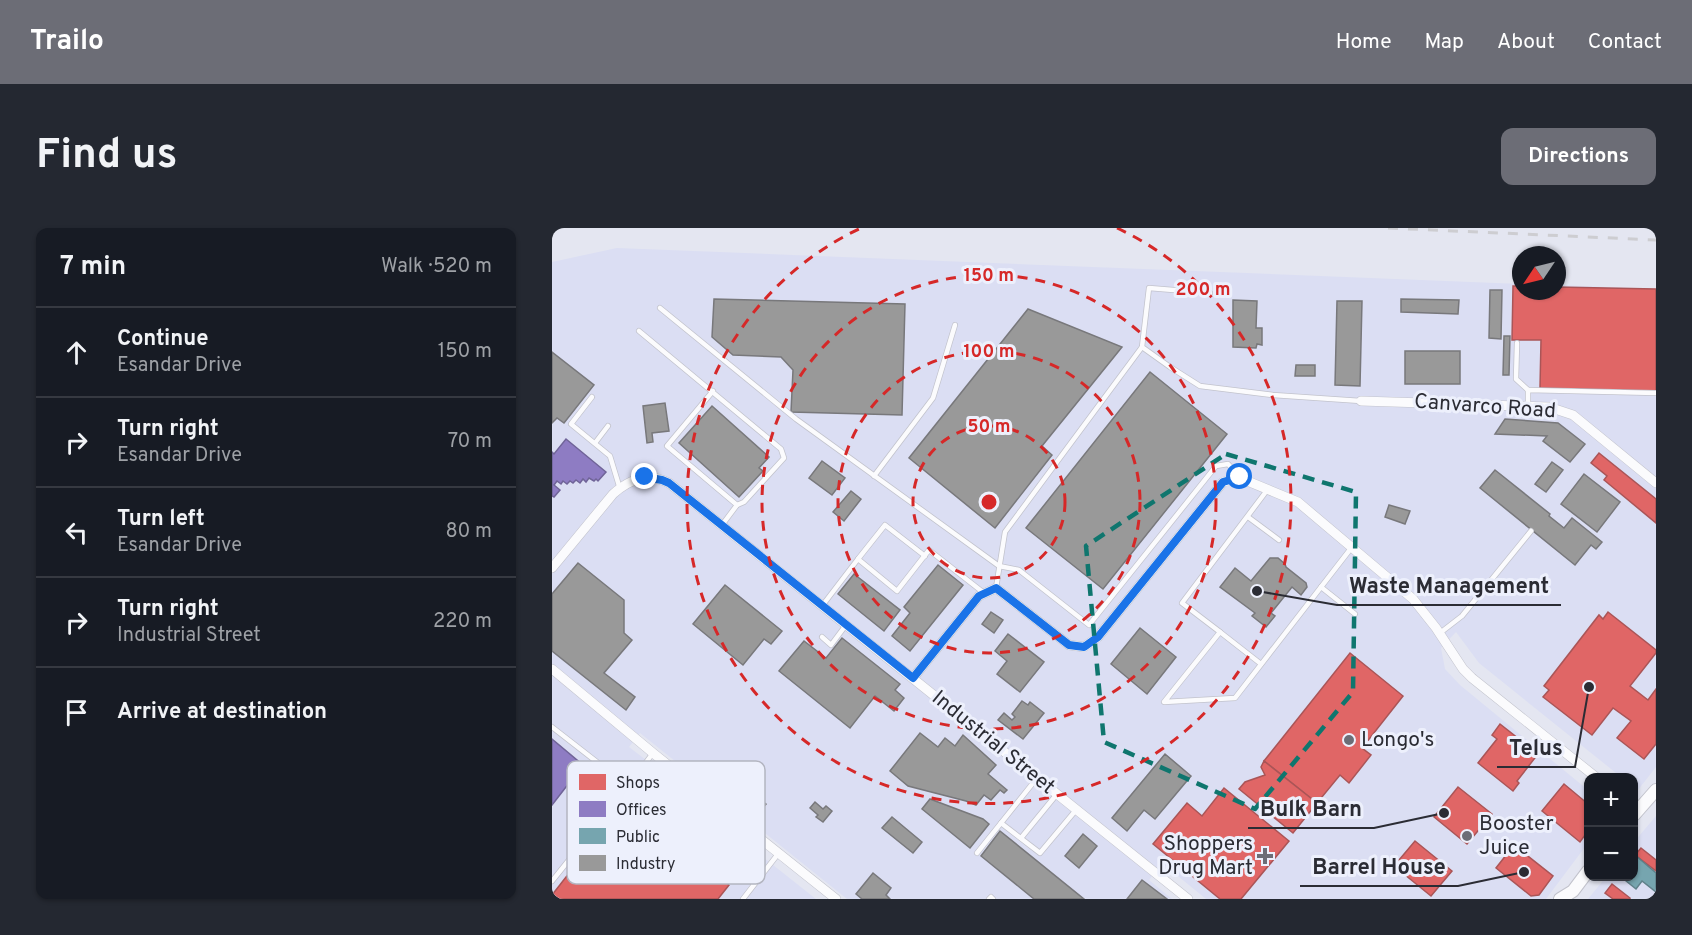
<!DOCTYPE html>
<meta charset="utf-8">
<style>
:root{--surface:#171b24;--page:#242831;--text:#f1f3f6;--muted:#9ea1a6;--line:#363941;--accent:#6c6d76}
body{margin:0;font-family:Overpass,sans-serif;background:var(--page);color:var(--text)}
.controls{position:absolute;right:18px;bottom:18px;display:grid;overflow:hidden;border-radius:12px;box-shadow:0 2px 4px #0004}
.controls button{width:54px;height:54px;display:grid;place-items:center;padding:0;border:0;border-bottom:2px solid var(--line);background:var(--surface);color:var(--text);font:30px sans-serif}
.compass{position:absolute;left:960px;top:18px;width:54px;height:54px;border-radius:50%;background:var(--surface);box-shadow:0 2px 4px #0004;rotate:235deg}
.stop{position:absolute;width:18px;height:18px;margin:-14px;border:4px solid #1a73e8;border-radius:50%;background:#fff}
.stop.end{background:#1a73e8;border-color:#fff;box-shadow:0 2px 6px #0008}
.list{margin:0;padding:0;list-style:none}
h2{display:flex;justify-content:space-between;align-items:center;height:78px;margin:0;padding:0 24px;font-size:26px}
h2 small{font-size:20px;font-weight:400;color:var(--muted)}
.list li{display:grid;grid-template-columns:39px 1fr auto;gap:18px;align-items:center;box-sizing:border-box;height:90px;padding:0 24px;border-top:2px solid var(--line)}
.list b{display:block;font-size:22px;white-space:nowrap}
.list p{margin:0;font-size:20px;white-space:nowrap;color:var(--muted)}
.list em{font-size:20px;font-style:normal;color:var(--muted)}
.icon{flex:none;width:33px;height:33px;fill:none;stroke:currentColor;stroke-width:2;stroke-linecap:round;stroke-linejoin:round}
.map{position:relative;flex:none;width:1104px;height:671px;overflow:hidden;border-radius:12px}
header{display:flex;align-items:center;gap:36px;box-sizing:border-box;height:84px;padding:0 30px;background:var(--accent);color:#fff}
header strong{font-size:28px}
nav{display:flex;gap:33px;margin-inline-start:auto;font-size:21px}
.intro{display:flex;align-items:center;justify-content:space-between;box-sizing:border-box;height:144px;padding:0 36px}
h1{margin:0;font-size:42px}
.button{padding:15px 27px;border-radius:12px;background:var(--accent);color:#fff;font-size:21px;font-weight:700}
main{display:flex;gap:36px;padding:0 36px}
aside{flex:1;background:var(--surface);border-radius:12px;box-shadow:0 2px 4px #0004}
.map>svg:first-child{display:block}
.built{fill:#dbdef3}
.shops{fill:#e06666;stroke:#aa5557;stroke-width:1.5}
.offices{fill:#8e7cc3;stroke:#706498;stroke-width:1.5}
.public{fill:#76a5af;stroke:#60818a;stroke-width:1.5}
.industry{fill:#999;stroke:#78787b;stroke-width:1.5}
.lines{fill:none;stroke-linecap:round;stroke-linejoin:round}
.lane-casing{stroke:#c2c3cc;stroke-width:6}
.street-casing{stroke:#c2c3cc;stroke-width:10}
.secondary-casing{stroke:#c2c3cc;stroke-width:14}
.lane{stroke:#fbfbfd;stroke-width:4.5}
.street{stroke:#fbfbfd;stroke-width:9}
.secondary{stroke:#fbfbfd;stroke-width:12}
.rail{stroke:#cdcdd1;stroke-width:3;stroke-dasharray:10 10;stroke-linecap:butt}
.route{stroke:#1a73e8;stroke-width:8}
.marked{fill:none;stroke:#0f766e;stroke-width:4.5;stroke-dasharray:12 8;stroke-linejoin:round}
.ring{fill:none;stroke:#d62828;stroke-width:3;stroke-dasharray:10 8}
.poi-dot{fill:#6c6d76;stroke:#edf0fc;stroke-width:2}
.labels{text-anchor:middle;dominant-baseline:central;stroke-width:6;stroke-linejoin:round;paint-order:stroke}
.street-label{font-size:21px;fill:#2b2c34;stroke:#edf0fc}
.poi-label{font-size:21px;fill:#2b2c34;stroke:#edf0fc;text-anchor:start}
.key{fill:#edf0fc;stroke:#b3b5c0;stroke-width:1.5}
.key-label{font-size:16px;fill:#2b2c34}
.centre{fill:#d62828;stroke:#edf0fc;stroke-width:3}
.ring-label{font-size:18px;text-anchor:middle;font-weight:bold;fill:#d62828;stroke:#edf0fc;stroke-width:6;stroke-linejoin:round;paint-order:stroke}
.leader{fill:none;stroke:#2b2c34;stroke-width:2}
.callout-dot{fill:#2b2c34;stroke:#edf0fc;stroke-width:2}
.callout-label{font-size:22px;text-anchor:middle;font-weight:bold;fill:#2b2c34;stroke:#edf0fc;stroke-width:6;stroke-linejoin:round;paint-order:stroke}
</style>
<header>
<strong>Trailo</strong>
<nav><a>Home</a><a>Map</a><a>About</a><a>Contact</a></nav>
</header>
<div class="intro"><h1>Find us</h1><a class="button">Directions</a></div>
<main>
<aside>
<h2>7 min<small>Walk · 520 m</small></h2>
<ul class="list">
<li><svg class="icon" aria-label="ahead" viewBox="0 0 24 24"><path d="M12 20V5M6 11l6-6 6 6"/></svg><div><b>Continue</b><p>Esandar Drive</p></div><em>150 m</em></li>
<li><svg class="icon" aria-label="right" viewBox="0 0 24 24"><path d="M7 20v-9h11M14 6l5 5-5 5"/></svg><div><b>Turn right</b><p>Esandar Drive</p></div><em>70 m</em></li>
<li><svg class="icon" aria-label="left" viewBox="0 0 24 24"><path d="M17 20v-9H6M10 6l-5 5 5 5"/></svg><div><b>Turn left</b><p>Esandar Drive</p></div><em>80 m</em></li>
<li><svg class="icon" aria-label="right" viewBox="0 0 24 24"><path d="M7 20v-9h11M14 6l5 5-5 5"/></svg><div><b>Turn right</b><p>Industrial Street</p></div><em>220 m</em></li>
<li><svg class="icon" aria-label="arrive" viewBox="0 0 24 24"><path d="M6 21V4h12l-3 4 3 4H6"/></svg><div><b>Arrive at destination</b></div></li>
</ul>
</aside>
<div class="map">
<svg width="1104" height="671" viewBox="0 0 1104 671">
<rect width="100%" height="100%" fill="#e4e6f1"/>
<!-- built -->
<g class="built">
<path d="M65 20 969 56V63H1005V57L1104 61V539L1086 562 1083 561 1082 560V550L1069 549 927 435 904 404 889 420 893 441 908 457 1036 562V615L994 671H654L610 635 597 652 620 671H295L88 505 77 519 131 560 129 564 264 671H0V34Z"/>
<path d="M1104 588V671H1036L1054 649 1082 648V614Z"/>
</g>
<!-- shops -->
<g class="shops">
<path d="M961 58H969V63H1005V59L1104 61V163L988 160 989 112H960Z"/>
<path d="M1047 225 1104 271V295L1052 252 1055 248 1039 235Z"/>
<path d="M1056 384 1104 422V425L1078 458 1096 472 1104 461V516L1092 531 1065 510 1079 493 1061 480 1040 507 991 469 997 462 992 458 1047 387 1051 391Z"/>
<path d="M798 425 851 468 810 520 819 527 797 555 788 547 765 575 712 533Z"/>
<path d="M948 496 986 526 965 553 967 555 961 563 926 535 945 511 940 507Z"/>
<path d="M712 533 765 575 741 605 687 561 693 554 713 547 709 539Z"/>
<path d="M1012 556 1036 576V603L1028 614 990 583Z"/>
<path d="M906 559 940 586 915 616 882 589Z"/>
<path d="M672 560 737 613 689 671H668L601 616 635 575 650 588Z"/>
<path d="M57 594 70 605 76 598 86 605 84 607 134 648 147 632 177 657 166 671H0V667Z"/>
<path d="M863 613 900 643 879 668 842 638Z"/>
<path d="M962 617 1001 648 987 667 979 668 944 640Z"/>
<path d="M1089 620 1104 632V643L1083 627Z"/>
<path d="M1060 656 1078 670V671H1061L1053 665Z"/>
</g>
<!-- offices -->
<g class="offices">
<path d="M14 211 54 244 46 253 44 251 42 253 37 250 34 254 31 251 28 255 24 252 21 255 18 253 15 256 11 253 9 256 5 253 2 257 8 262 2 269 0 268V224L2 226Z"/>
<path d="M0 511 31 537 0 577Z"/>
</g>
<!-- public -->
<path class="public" d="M1083 627 1104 645V664L1090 653 1084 661 1068 648H1082Z"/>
<!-- industry -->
<g class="industry">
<path d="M938 62H950L949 111 937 110Z"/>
<path d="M162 71 353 76 350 187 239 184 241 142 229 129 181 127 160 109Z"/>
<path d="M849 71 907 72 906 86 849 84Z"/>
<path d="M681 72 705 73 704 100H710V117L705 116 704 120 681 119Z"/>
<path d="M785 73H810L808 158 783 157Z"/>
<path d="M476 81 570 119 490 218 500 227 443 300 357 230Z"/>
<path d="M952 108H958L957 147H951Z"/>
<rect x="853" y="123" width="55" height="33"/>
<path d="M0 124 42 157 12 195 5 190 0 195Z"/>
<path d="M744 137H763V148H743Z"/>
<path d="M598 144 675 206 551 361 474 300Z"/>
<path d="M113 175 117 203 100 205 101 214 95 215 91 178Z"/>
<path d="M160 178 217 229 207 240 211 243 187 269 127 215Z"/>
<path d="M953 191 1006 195 1033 216 1018 234 991 213 995 208 943 206Z"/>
<path d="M270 233 293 250 280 267 257 250Z"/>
<path d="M1000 234 1011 242 994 264 983 256Z"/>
<path d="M943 242 998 286 997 288 1012 300 1020 290 1050 314 1044 321 1039 317 1023 337 928 260Z"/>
<path d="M1032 246 1068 274 1045 304 1009 276Z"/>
<path d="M299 263 309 271 292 293 281 284Z"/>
<path d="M837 277 858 283 853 296 833 289Z"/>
<path d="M718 330H726L733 336 734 339 754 355 755 359 749 367 740 359 719 385 723 388 714 399 700 388 703 385 668 359 683 340 699 353Z"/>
<path d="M26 335 72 372V405L80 412 52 445 83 469 74 482 0 423V366Z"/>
<path d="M386 337 411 357 358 423 340 408 358 385 352 379Z"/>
<path d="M302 346 348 382 332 403 286 366Z"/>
<path d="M173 357 230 403 219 416 212 411 191 437 141 396Z"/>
<path d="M439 384 451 392 442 405 430 396Z"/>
<path d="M588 400 624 429 595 466 559 436Z"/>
<path d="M456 406 492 434 468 464 445 446 455 433 443 423Z"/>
<path d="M290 410 348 456 343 462 352 470 342 483 323 468 298 500 227 443 252 413 274 430Z"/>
<path d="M470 473 476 477 478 474 492 485 471 511 446 492 452 485 460 492 463 489 460 486Z"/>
<path d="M368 505 386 519 393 510 403 518 411 507 444 537 436 546 455 562 452 565 448 562 439 572 432 567 424 577 414 573 356 558 338 543Z"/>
<path d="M613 526 639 548 603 591 592 582 575 603 560 590Z"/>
<path d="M192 559 214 576 205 587 183 570Z"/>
<path d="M378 571 431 591 437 596 418 620 370 581Z"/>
<path d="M263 574 271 581 274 578 280 583 271 594 264 589 266 587 258 580Z"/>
<path d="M340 589 370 614 361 625 330 600Z"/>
<path d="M448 603 532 671H482L429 628Z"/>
<path d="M531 606 545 618 527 640 513 628Z"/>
<path d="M321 645 339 660 334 667 338 671H310L304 666Z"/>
<path d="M590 652 615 671H575Z"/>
</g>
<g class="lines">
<!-- lane casing -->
<g class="lane-casing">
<g id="lane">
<path d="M658 65 597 60 590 119 618 139 648 158 721 167 809 173"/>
<path d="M108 80 244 191 447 338 467 342 537 397 664 238 676 236 688 249"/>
<path d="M87 103 229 221 232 230 192 274 185 277 170 297"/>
<path d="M965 115 964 151 976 162"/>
<path d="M161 163 115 218 185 277"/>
<path d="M40 169 19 196 58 228 68 261"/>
<path d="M976 178V162L1104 165"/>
<path d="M43 215 56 198"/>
<path d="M322 248 381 170 403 97"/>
<path d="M716 261 630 375 668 404 612 474 683 470 800 319"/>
<path d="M696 289 727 312"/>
<path d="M306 331 333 297 373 328"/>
<path d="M769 359 803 386"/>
<path d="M444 360 453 304 590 119"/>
<path d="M270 378 306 331 345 363 377 322 432 365"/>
<path d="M668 404 709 436"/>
<path d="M888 405 910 388 979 303"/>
<path d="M270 409 279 417 294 397"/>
<path d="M0 499 45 534"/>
<path d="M78 556 202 656"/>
<path d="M449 595 488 625 524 582"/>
<path d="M469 610 505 566"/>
<path d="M425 625 485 550"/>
<path d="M0 653 78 556 101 525"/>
<path d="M191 671 226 626"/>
<path d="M437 671 439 669 441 671"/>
</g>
</g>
<!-- street casing -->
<g class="street-casing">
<g id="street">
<path d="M809 173 997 179 1021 187 1104 255"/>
<path d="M0 340 61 266C78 251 96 244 117 255L636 671"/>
<path d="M0 441 101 525 284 671"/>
<path d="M361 450 427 368 444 360 517 417 532 419 546 409 671 254 688 250 746 274 861 371 884 400 911 441 920 450 1045 550"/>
</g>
</g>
<!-- secondary casing -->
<g class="secondary-casing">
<g id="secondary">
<path d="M1082 587 1104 562"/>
<path d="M1008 671 1021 663 1036 643"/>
</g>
</g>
<!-- lane -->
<use href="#lane" class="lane"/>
<!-- street -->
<use href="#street" class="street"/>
<!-- secondary -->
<use href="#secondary" class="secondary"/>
<!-- rail -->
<path class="rail" d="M836 0 1104 12"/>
</g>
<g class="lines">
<!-- route -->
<path class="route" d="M93 249 110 252 117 255 361 450 427 368 444 360 517 417 532 419 546 409 671 254 688 249"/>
</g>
<!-- marked area -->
<path class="marked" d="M674 226 804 264 801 464 703 581 552 514 534 318Z"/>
<!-- distance rings -->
<g class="ring">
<circle cx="437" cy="274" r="76"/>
<circle cx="437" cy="274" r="151"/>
<circle cx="437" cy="274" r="227"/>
<path d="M565 0A302 302 0 1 1 309 0"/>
</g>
<!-- markers -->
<g class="poi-dot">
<circle cx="797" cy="512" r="6"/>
<circle cx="915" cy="608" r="6"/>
<path d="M710 619h6v6h6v6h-6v6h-6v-6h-6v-6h6z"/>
</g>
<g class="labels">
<!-- street labels -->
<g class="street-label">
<text transform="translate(933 179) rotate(4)">Canvarco Road</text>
<text transform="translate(441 515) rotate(39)">Industrial Street</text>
</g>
<!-- poi labels -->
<g class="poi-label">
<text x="809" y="512">Longo's</text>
<text x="927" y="596">Booster<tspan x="927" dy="24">Juice</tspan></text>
<text x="701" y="616" text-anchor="end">Shoppers<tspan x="701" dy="24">Drug Mart</tspan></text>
</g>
</g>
<!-- legend -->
<rect x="15" y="533" width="198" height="123" rx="9" class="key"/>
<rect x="27" y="546" width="27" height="16" fill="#e06666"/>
<rect x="27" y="573" width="27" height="16" fill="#8e7cc3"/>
<rect x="27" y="600" width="27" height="16" fill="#76a5af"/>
<rect x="27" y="627" width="27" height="16" fill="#999"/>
<g class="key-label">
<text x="64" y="560">Shops</text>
<text x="64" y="587">Offices</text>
<text x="64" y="614">Public</text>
<text x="64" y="641">Industry</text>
</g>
<circle cx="437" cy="274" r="9" class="centre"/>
<g class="ring-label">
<text x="437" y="53">150 m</text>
<text x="651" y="67">200 m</text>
<text x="437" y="129">100 m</text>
<text x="437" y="204">50 m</text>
</g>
<!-- callouts -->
<path class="leader" d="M705 363L785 377H1009M1037 459L1023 539H945M892 585L822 600H696M972 644L906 658H748"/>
<g class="callout-dot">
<circle cx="705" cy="363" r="6"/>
<circle cx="1037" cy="459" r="6"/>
<circle cx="892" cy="585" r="6"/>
<circle cx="972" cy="644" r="6"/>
</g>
<g class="callout-label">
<text x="897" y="365">Waste Management</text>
<text x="984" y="527">Telus</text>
<text x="759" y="588">Bulk Barn</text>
<text x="827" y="646">Barrel House</text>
</g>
</svg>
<div class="controls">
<button>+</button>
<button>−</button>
</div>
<svg class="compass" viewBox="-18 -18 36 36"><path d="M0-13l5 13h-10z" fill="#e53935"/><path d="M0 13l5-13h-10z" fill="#9ea1a6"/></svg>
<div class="stop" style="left:688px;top:249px"></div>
<div class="stop end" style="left:93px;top:249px"></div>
</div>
</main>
